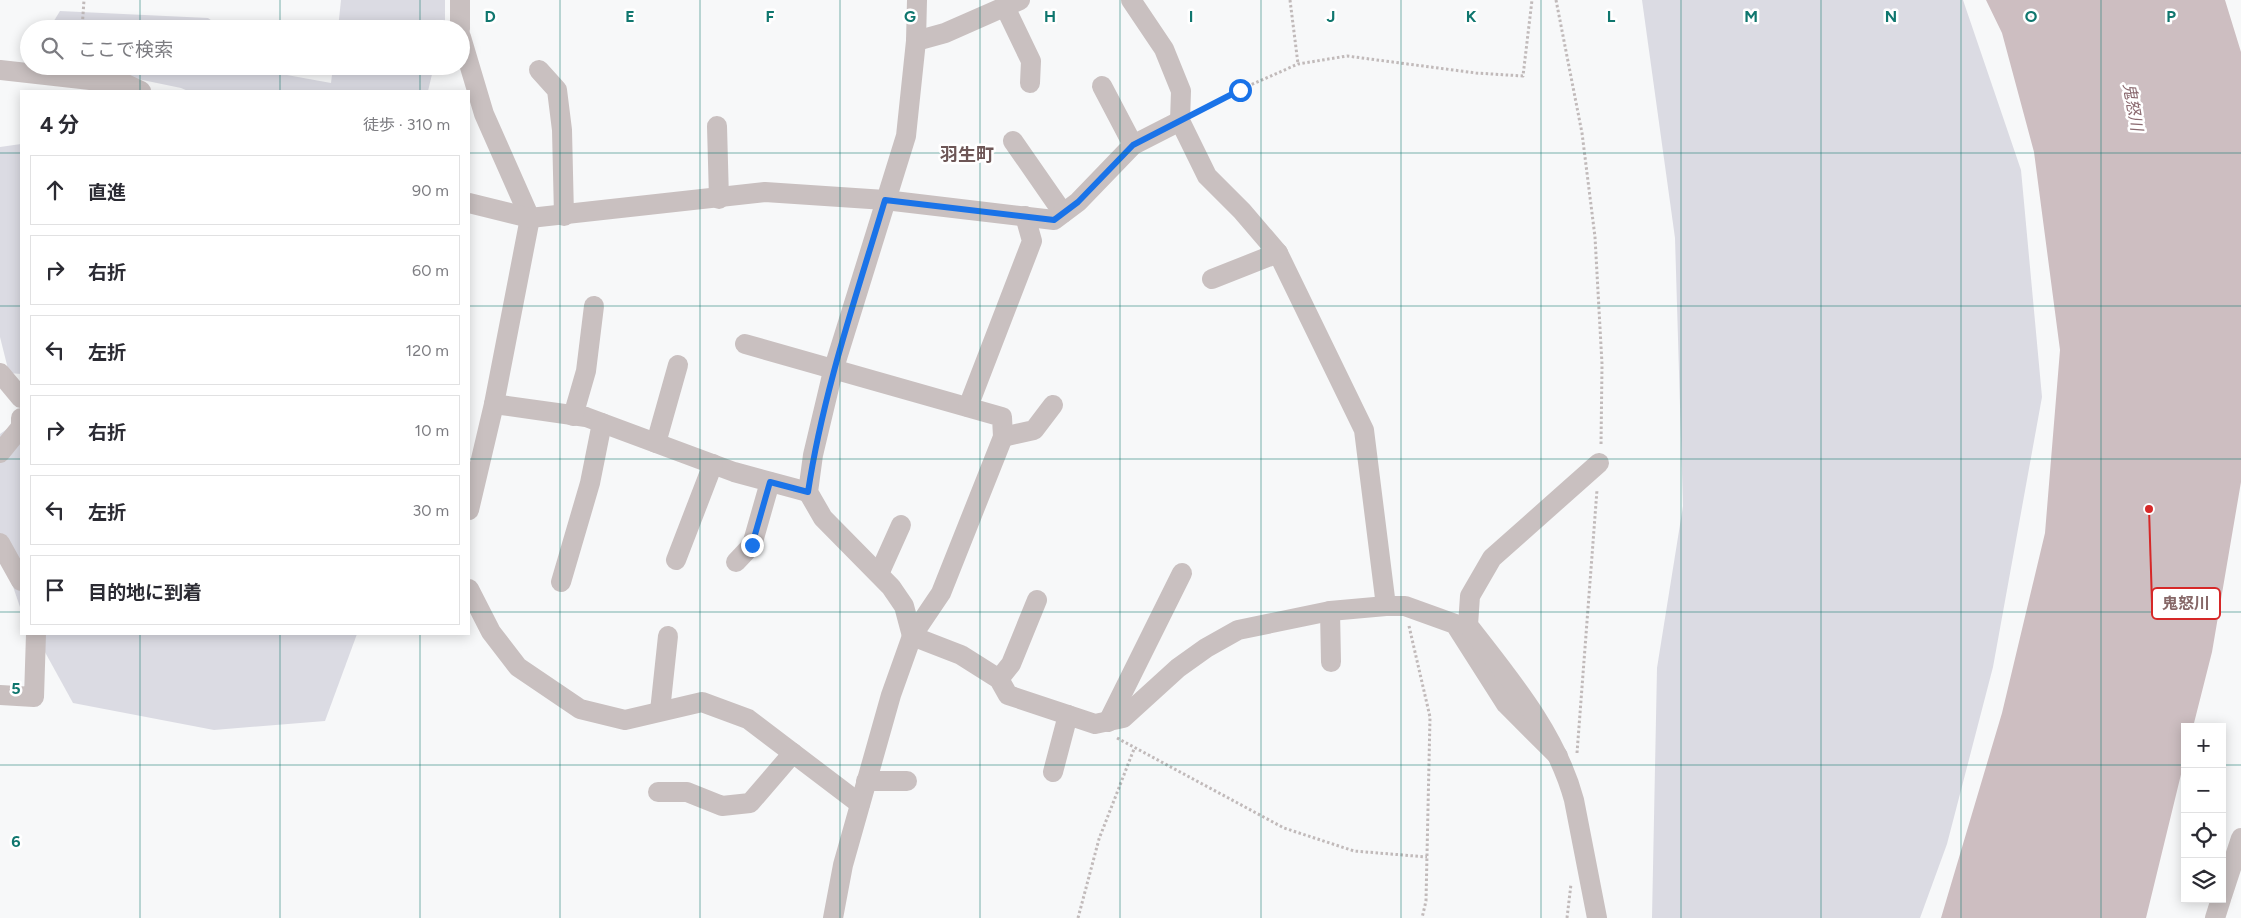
<!DOCTYPE html>
<html lang="ja">
<meta charset="utf-8">
<style>
:root{--surface:#fff;--page:#f7f7f7;--text:#2b2b33;--muted:#7c7c81;--line:#e1e1e2}
body{margin:0;font-family:Figtree,"Noto Sans JP",sans-serif;background:var(--page);color:var(--text)}
.controls{position:absolute;right:15px;bottom:15px;display:grid;overflow:hidden;border-radius:0px;box-shadow:0 2px 12px #0003}
.controls button{width:45px;height:45px;display:grid;place-items:center;padding:0;border:0;border-bottom:1px solid var(--line);background:var(--surface);color:var(--text);font:25px sans-serif}
.stop{position:absolute;width:15px;height:15px;margin:-11px;border:4px solid #1a73e8;border-radius:50%;background:#fff}
.stop.end{background:#1a73e8;border-color:#fff;box-shadow:0 1px 5px #0008}
.list{margin:0;padding:0;list-style:none}
h2{display:flex;justify-content:space-between;align-items:center;height:65px;margin:0;padding:0 20px;font-size:21px}
h2 small{font-size:16px;font-weight:400;color:var(--muted)}
.list li{display:grid;grid-template-columns:32px 1fr auto;gap:15px;align-items:center;box-sizing:border-box;height:70px;margin:0 10px 10px;padding:0 10px;border:1px solid var(--line);border-radius:0px}
.list b{display:block;font-size:19px;white-space:nowrap}
.list em{font-size:16px;font-style:normal;color:var(--muted)}
.icon{flex:none;width:28px;height:28px;fill:none;stroke:currentColor;stroke-width:2;stroke-linecap:round;stroke-linejoin:round}
.map{position:relative;flex:none;width:2241px;height:918px;overflow:hidden}
.search{position:absolute;background:var(--surface);box-shadow:0 2px 12px #0003;left:20px;top:20px;width:450px;height:55px;display:flex;align-items:center;gap:12px;box-sizing:border-box;padding:0 18px;border-radius:28px;color:var(--muted);font-size:19px}
.panel{position:absolute;background:var(--surface);box-shadow:0 2px 12px #0003;left:20px;top:90px;width:450px;height:545px;border-radius:0px}
.map>svg:first-child{display:block}
.green{fill:#dbdbe3}
.water{fill:#cdbec1}
.lines{fill:none;stroke-linecap:round;stroke-linejoin:round}
.path{stroke:#c1baba;stroke-width:3;stroke-dasharray:2.5 2.5;stroke-linecap:butt}
.minor{stroke:#c9c0c0;stroke-width:20}
.route{stroke:#1a73e8;stroke-width:6}
.grid{fill:none;stroke:#0f766e;stroke-width:1;stroke-opacity:0.55}
.labels{text-anchor:middle;dominant-baseline:central;stroke-width:5;stroke-linejoin:round;paint-order:stroke}
.water-label{font-size:16px;font-style:italic;fill:#8a696f;stroke:#fff}
.quarter-label{font-size:18px;font-weight:bold;fill:#6d5656;stroke:#fff}
.grid-label{font-size:16px;text-anchor:middle;font-weight:bold;fill:#0f766e;stroke:#fff;stroke-width:5;stroke-linejoin:round;paint-order:stroke}
.leader{fill:none;stroke:#d62828;stroke-width:2}
.callout-dot{fill:#d62828;stroke:#fff;stroke-width:2}
.callout{fill:#fff;stroke:#d62828;stroke-width:2}
.callout-label{font-size:16px;text-anchor:middle;font-weight:bold;fill:#876868}
</style>
<div class="map">
<svg width="2241" height="918" viewBox="0 0 2241 918">
<rect width="100%" height="100%" fill="#f7f8f9"/>
<!-- green -->
<g class="green">
<path d="M341 0H445V28L338 29Z"/>
<path d="M1642 0H1963L2021 170 2042 397 1993 667 1947 844 1920 918H1652L1657 668 1683 506 1675 238Z"/>
<path d="M60 11 208 18 223 29H49Z"/>
<path d="M75 66H275L287 75 331 83 333 66H434L428 91H188L181 88Z"/>
<path d="M21 144V374L9 373 0 337V147Z"/>
<path d="M21 419V610L0 548V434Z"/>
<path d="M35 634H357L325 721 214 730 73 703Z"/>
</g>
<!-- water -->
<path class="water" d="M1986 0H2225L2241 52V482L2212 652 2193 727H2185V758L2146 918H1941L2002 713 2045 533 2060 350 2034 152 2002 33Z"/>
<g class="lines">
<!-- path -->
<g class="path">
<path d="M1290 0 1298 64"/>
<path d="M1556 0 1582 133 1595 237 1602 364 1601 446"/>
<path d="M82 29 84 0"/>
<path d="M1198 111 1239 90 1298 64 1347 56 1476 73 1523 76 1532 0"/>
<path d="M1409 626 1430 717 1426 901 1422 918"/>
<path d="M1117 738 1284 828 1354 851 1427 857"/>
<path d="M1577 753 1597 490"/>
<path d="M1078 918 1099 839 1134 749"/>
<path d="M1567 918 1571 884"/>
</g>
<!-- minor -->
<g class="minor">
<path d="M460 0V29"/>
<path d="M1131 0 1164 49 1181 91 1180 121 1207 176 1242 211 1278 253 1364 430 1386 606"/>
<path d="M1005 7 1031 61 1030 83"/>
<path d="M461 37 484 114 530 218 494 404 469 510"/>
<path d="M916 41 945 33 1020 0"/>
<path d="M0 70 126 84 141 91"/>
<path d="M539 70 557 90 562 130 564 216"/>
<path d="M1102 86 1133 145"/>
<path d="M717 126 719 199"/>
<path d="M1013 141 1063 213"/>
<path d="M469 203 530 218 765 192 885 200 1054 220 1078 202 1133 145 1180 121"/>
<path d="M1212 279 1278 253"/>
<path d="M745 344 1002 417 1003 437 941 593 912 636 891 695 843 865 833 918"/>
<path d="M0 373 21 398"/>
<path d="M494 404 586 417 734 472 808 492"/>
<path d="M968 407 1032 241 1025 216"/>
<path d="M573 416 586 371 594 306"/>
<path d="M1003 437 1034 430 1053 405"/>
<path d="M656 443 678 365"/>
<path d="M0 453 21 427V418"/>
<path d="M0 543 21 581"/>
<path d="M676 560 713 464"/>
<path d="M736 562 752 545 770 482"/>
<path d="M879 574 901 525"/>
<path d="M561 582 590 483 602 423"/>
<path d="M469 589 491 632 518 667 580 709 625 720 702 702 748 719 860 804"/>
<path d="M1330 611 1331 662"/>
<path d="M912 636 961 655 999 679 1008 695 1095 724 1123 718 1178 668 1206 648 1238 630 1330 611 1386 606H1405L1455 624 1506 704 1558 756"/>
<path d="M912 636 904 606 891 587 823 518 808 492 813 455 833 371 906 136 916 41 917 0"/>
<path d="M999 679 1011 664 1037 600"/>
<path d="M0 695 34 697 36 634"/>
<path d="M660 711 668 636"/>
<path d="M1108 722 1182 573"/>
<path d="M1053 772 1068 715"/>
<path d="M866 781H907"/>
<path d="M658 792H687L722 806 750 803 793 753"/>
<path d="M2222 896 2241 838"/>
<path d="M1597 918 1574 800C1556 733 1509 678 1468 625L1470 596 1492 558 1599 463"/>
<path d="M2215 918 2221 899"/>
</g>
</g>
<g class="lines">
<!-- route -->
<path class="route" d="M752 545 770 482 808 492C823 392 856 297 885 200L1054 220 1078 202 1133 145 1240 90"/>
</g>
<!-- grid -->
<path class="grid" d="M140 0V29M280 0V29M420 0V29M560 0V918M700 0V918M840 0V918M980 0V918M1120 0V918M1261 0V918M1401 0V918M1541 0V918M1681 0V918M1821 0V918M1961 0V918M2101 0V918M140 66V91M280 66V91M420 66V91M0 153H21M469 153H2241M0 306H21M469 306H2241M0 459H21M469 459H2241M0 612H21M469 612H2241M140 634V918M280 634V918M420 634V918M0 765H2185M2222 765H2241"/>
<g class="labels">
<!-- water labels -->
<g class="water-label">
<text transform="translate(2133 107) rotate(80)">鬼怒川</text>
</g>
<!-- quarter labels -->
<g class="quarter-label">
<text x="967" y="155">羽生町</text>
</g>
</g>
<g class="grid-label">
<text x="490" y="22">D</text>
<text x="630" y="22">E</text>
<text x="770" y="22">F</text>
<text x="910" y="22">G</text>
<text x="1050" y="22">H</text>
<text x="1191" y="22">I</text>
<text x="1331" y="22">J</text>
<text x="1471" y="22">K</text>
<text x="1611" y="22">L</text>
<text x="1751" y="22">M</text>
<text x="1891" y="22">N</text>
<text x="2031" y="22">O</text>
<text x="2171" y="22">P</text>
<text x="16" y="694">5</text>
<text x="16" y="847">6</text>
</g>
<!-- callouts -->
<path class="leader" d="M2149 509L2152 603"/>
<circle class="callout-dot" cx="2149" cy="509" r="5"/>
<rect class="callout" x="2152" y="588" width="68" height="31" rx="5"/>
<g class="callout-label">
<text x="2186" y="609">鬼怒川</text>
</g>
</svg>
<div class="controls">
<button>+</button>
<button>−</button>
<button><svg class="icon" aria-label="locate" viewBox="0 0 24 24"><circle cx="12" cy="12" r="6"/><path d="M12 2v4M12 18v4M2 12h4M18 12h4"/></svg></button>
<button><svg class="icon" aria-label="layers" viewBox="0 0 24 24"><path d="M12 4l9 5-9 5-9-5zM3 14l9 5 9-5"/></svg></button>
</div>
<div class="stop" style="left:1240px;top:90px"></div>
<div class="stop end" style="left:752px;top:545px"></div>
<div class="search"><svg class="icon" aria-label="search" viewBox="0 0 24 24"><circle cx="10" cy="10" r="6"/><path d="M15 15l6 6"/></svg>ここで検索</div>
<section class="panel">
<h2>4 分<small>徒歩 · 310 m</small></h2>
<ul class="list">
<li><svg class="icon" aria-label="ahead" viewBox="0 0 24 24"><path d="M12 20V5M6 11l6-6 6 6"/></svg><div><b>直進</b></div><em>90 m</em></li>
<li><svg class="icon" aria-label="right" viewBox="0 0 24 24"><path d="M7 20v-9h11M14 6l5 5-5 5"/></svg><div><b>右折</b></div><em>60 m</em></li>
<li><svg class="icon" aria-label="left" viewBox="0 0 24 24"><path d="M17 20v-9H6M10 6l-5 5 5 5"/></svg><div><b>左折</b></div><em>120 m</em></li>
<li><svg class="icon" aria-label="right" viewBox="0 0 24 24"><path d="M7 20v-9h11M14 6l5 5-5 5"/></svg><div><b>右折</b></div><em>10 m</em></li>
<li><svg class="icon" aria-label="left" viewBox="0 0 24 24"><path d="M17 20v-9H6M10 6l-5 5 5 5"/></svg><div><b>左折</b></div><em>30 m</em></li>
<li><svg class="icon" aria-label="arrive" viewBox="0 0 24 24"><path d="M6 21V4h12l-3 4 3 4H6"/></svg><div><b>目的地に到着</b></div></li>
</ul>
</section>
</div>
